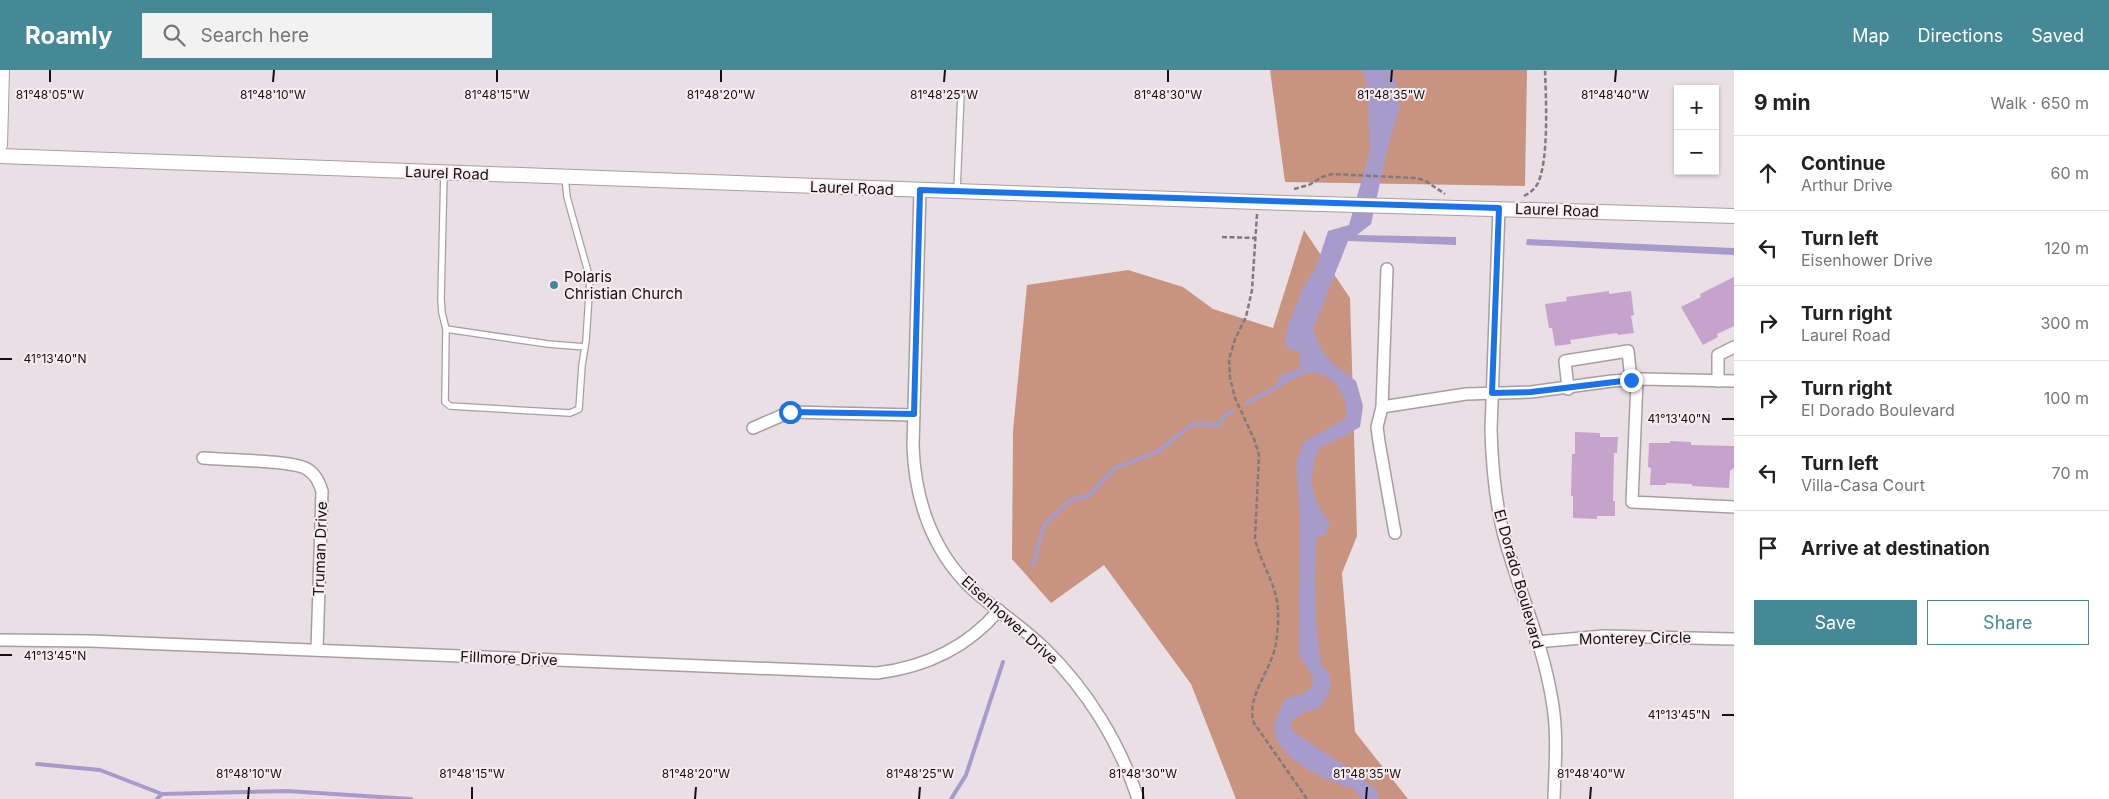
<!DOCTYPE html>
<meta charset="utf-8">
<style>
:root{--surface:#fff;--page:#f2f2f2;--text:#222;--muted:#767676;--line:#e0e0e0;--accent:#458997}
body{margin:0;font-family:Inter,sans-serif;background:var(--page);color:var(--text)}
.controls{position:absolute;right:15px;top:15px;display:grid;overflow:hidden;border-radius:0px;box-shadow:0 1px 4px #0004}
.controls button{width:45px;height:45px;display:grid;place-items:center;padding:0;border:0;border-bottom:1px solid var(--line);background:var(--surface);color:var(--text);font:25px sans-serif}
.stop{position:absolute;width:15px;height:15px;margin:-11px;border:4px solid #1a73e8;border-radius:50%;background:#fff}
.stop.end{background:#1a73e8;border-color:#fff;box-shadow:0 1px 5px #0008}
.list{margin:0;padding:0;list-style:none}
h2{display:flex;justify-content:space-between;align-items:center;height:65px;margin:0;padding:0 20px;font-size:21px}
h2 small{font-size:16px;font-weight:400;color:var(--muted)}
.list li{display:grid;grid-template-columns:32px 1fr auto;gap:15px;align-items:center;box-sizing:border-box;height:75px;padding:0 20px;border-top:1px solid var(--line)}
.list b{display:block;font-size:19px;white-space:nowrap}
.list p{margin:0;font-size:16px;white-space:nowrap;color:var(--muted)}
.list em{font-size:16px;font-style:normal;color:var(--muted)}
.actions{display:flex;gap:10px;padding:15px 20px}
.actions a{flex:1;padding:11px 0;border:1px solid var(--accent);border-radius:0px;text-align:center;font-size:18px;color:var(--accent)}
.actions .main{background:var(--accent);color:#fff}
.icon{flex:none;width:28px;height:28px;fill:none;stroke:currentColor;stroke-width:2;stroke-linecap:round;stroke-linejoin:round}
.map{position:relative;flex:none;width:1734px;height:729px;overflow:hidden}
header{display:flex;align-items:center;gap:30px;box-sizing:border-box;height:70px;padding:0 25px;background:var(--accent);color:#fff}
header strong{font-size:24px}
nav{display:flex;gap:28px;margin-inline-start:auto;font-size:18px}
.search{width:350px;height:45px;background:var(--page);display:flex;align-items:center;gap:12px;box-sizing:border-box;padding:0 18px;border-radius:0px;color:var(--muted);font-size:19px}
main{display:flex}
aside{flex:1;background:var(--surface)}
.map>svg:first-child{display:block}
.forest{fill:#c89480}
.water{fill:#a69bcb}
.lines{fill:none;stroke-linecap:round;stroke-linejoin:round}
.stream{stroke:#a69bcb;stroke-width:4}
.building{fill:#c6a3cc}
.service-casing{stroke:#a89ea2;stroke-width:8}
.minor-casing{stroke:#a89ea2;stroke-width:14}
.tertiary-casing{stroke:#a89ea2;stroke-width:16}
.path{stroke:#817a7d;stroke-width:2.5;stroke-dasharray:5 2.5;stroke-linecap:butt}
.service{stroke:#fff;stroke-width:5.5}
.minor{stroke:#fff;stroke-width:11}
.tertiary{stroke:#fff;stroke-width:14}
.route{stroke:#1a73e8;stroke-width:6}
.ticks{fill:none;stroke:#141012;stroke-width:2}
.poi-dot{fill:#458997;stroke:#f8ecf1;stroke-width:2}
.labels{text-anchor:middle;dominant-baseline:central;stroke-width:4;stroke-linejoin:round;paint-order:stroke}
.street-label{font-size:15px;fill:#141012;stroke:#f8ecf1}
.poi-label{font-size:15px;fill:#141012;stroke:#f8ecf1;text-anchor:start}
.ticks-label{font-size:12px;text-anchor:middle;fill:#141012;stroke:#f8ecf1;stroke-width:4;stroke-linejoin:round;paint-order:stroke}
</style>
<header>
<strong>Roamly</strong>
<div class="search"><svg class="icon" aria-label="search" viewBox="0 0 24 24"><circle cx="10" cy="10" r="6"/><path d="M15 15l6 6"/></svg>Search here</div>
<nav><a>Map</a><a>Directions</a><a>Saved</a></nav>
</header>
<main>
<div class="map">
<svg width="1734" height="729" viewBox="0 0 1734 729">
<rect width="100%" height="100%" fill="#eadfe4"/>
<!-- forest -->
<g class="forest">
<path d="M1270 0H1527L1525 116 1285 112Z"/>
<path d="M1304 160 1350 228 1357 466 1342 503 1355 662 1408 729H1236L1191 614 1104 495 1051 533 1012 489 1013 361 1027 215 1128 200 1183 217 1213 239 1273 258Z"/>
</g>
<!-- water -->
<g class="water">
<path d="M1363 0H1391L1397 17 1400 37 1388 76 1371 154 1357 165 1456 167V175L1348 171 1313 259 1321 279 1333 294 1356 311 1363 336 1360 357 1339 369 1320 377 1314 391 1311 415 1318 436 1329 453 1330 457 1325 465 1317 467C1313 510 1315 552 1321 595 1337 605 1331 626 1318 638 1315 641 1308 641 1304 643 1299 645 1295 649 1291 652L1292 661 1345 696 1378 721V729H1361L1355 719C1329 712 1281 692 1275 663 1272 652 1281 639 1285 629L1301 625 1312 617 1313 607 1299 585 1300 445 1296 393 1304 372 1345 349C1352 329 1332 300 1309 303 1298 305 1286 314 1276 318L1280 306 1300 298V283L1284 276 1288 256 1303 218 1316 198 1328 161 1349 155 1370 81 1367 15Z"/>
<path d="M1527 169 1734 178V185L1526 175Z"/>
</g>
<g class="lines">
<!-- stream -->
<g class="stream">
<path d="M1247 333 1280 315"/>
<path d="M1033 495 1044 455 1070 430 1088 426 1115 398 1157 382 1193 354 1219 355 1224 346 1232 341"/>
<path d="M37 694 100 700 162 724 287 721 411 729"/>
<path d="M157 729 162 724"/>
<path d="M951 729 966 705 1003 592"/>
</g>
</g>
<!-- building -->
<g class="building">
<path d="M1734 207V256L1717 264 1718 267 1703 275 1681 237 1701 227 1700 224Z"/>
<path d="M1609 221V224L1631 221 1634 245 1631 246 1634 263 1618 265 1617 263 1570 270 1571 274 1555 276 1552 258H1549L1545 234 1567 231 1566 227Z"/>
<path d="M1575 362 1600 363V367H1618L1617 383H1614L1613 431H1615V446H1597V449L1573 448V426H1571L1572 384H1575Z"/>
<path d="M1670 371 1691 372V375L1734 376V398L1730 401 1729 418 1692 416V414L1666 413V415H1650L1651 398 1648 397 1649 373H1670Z"/>
</g>
<g class="lines">
<!-- service casing -->
<g class="service-casing">
<g id="service">
<path d="M444 102 441 229 442 243 446 259"/>
<path d="M565 107 567 127 590 209 586 271 582 295 579 339 570 343 450 336 445 332 446 259 548 274 585 277"/>
<path d="M957 121 961 22"/>
</g>
</g>
<!-- minor casing -->
<g class="minor-casing">
<g id="minor">
<path d="M920 120 913 376C915 434 935 488 980 526 1002 544 1025 559 1045 579 1087 620 1120 673 1138 729"/>
<path d="M1499 138 1491 360C1492 396 1495 431 1504 466 1519 521 1543 574 1552 630 1558 663 1555 696 1554 729"/>
<path d="M1387 199 1382 337 1466 324 1531 322 1612 311 1642 309 1734 311"/>
<path d="M1637 310 1632 432 1734 437"/>
<path d="M1718 311V285L1734 277"/>
<path d="M1568 319 1565 291 1628 281 1631 310"/>
<path d="M1382 337 1377 357 1379 372 1395 463"/>
<path d="M753 358 790 342 914 345"/>
<path d="M203 388C223 390 293 390 307 399 316 405 319 412 322 421L317 580"/>
<path d="M0 570 90 571 877 603C926 597 967 578 999 540"/>
<path d="M1536 572 1604 566 1734 569"/>
</g>
</g>
<!-- tertiary casing -->
<g class="tertiary-casing">
<g id="tertiary">
<path d="M0 75 2 0"/>
<path d="M0 86 1257 132 1734 146"/>
</g>
</g>
<!-- path -->
<g class="path">
<path d="M1294 119 1309 115 1322 107 1332 104 1414 108 1424 110 1445 124"/>
<path d="M1524 126C1530 123 1535 119 1538 113 1549 89 1546 28 1545 0"/>
<path d="M1257 144 1252 220 1246 247 1235 269 1229 289 1230 308 1235 328 1254 369 1259 385 1255 469C1260 491 1273 509 1277 531 1279 544 1278 560 1276 573 1272 600 1245 627 1254 653L1307 729"/>
<path d="M1222 167 1256 168"/>
</g>
<!-- service -->
<use href="#service" class="service"/>
<!-- minor -->
<use href="#minor" class="minor"/>
<!-- tertiary -->
<use href="#tertiary" class="tertiary"/>
</g>
<g class="lines">
<!-- route -->
<path class="route" d="M790 342 914 344 920 120 1499 138 1492 323 1531 322 1631 310"/>
</g>
<!-- ticks -->
<path class="ticks" d="M50 12V0M273 12 274 0M497 12V0M721 12V0M944 12 945 0M1168 12V0M1391 12 1392 0M1615 12 1616 0M0 289H12M1722 349H1734M0 585H12M1722 645H1734M248 729 249 717M472 729V717M695 729 696 717M919 729 920 717M1143 729V717M1366 729 1367 717M1590 729 1591 717"/>
<!-- markers -->
<circle class="poi-dot" cx="554" cy="215" r="5"/>
<g class="labels">
<!-- street labels -->
<g class="street-label">
<text transform="translate(447 103) rotate(2)">Laurel Road</text>
<text transform="translate(852 118) rotate(2)">Laurel Road</text>
<text transform="translate(1557 140) rotate(2)">Laurel Road</text>
<text transform="translate(320 479) rotate(-88)">Truman Drive</text>
<text transform="translate(1519 509) rotate(74)">El Dorado Boulevard</text>
<text transform="translate(1010 550) rotate(42)">Eisenhower Drive</text>
<text transform="translate(1635 568) rotate(-1)">Monterey Circle</text>
<text transform="translate(509 588) rotate(2)">Fillmore Drive</text>
</g>
<!-- poi labels -->
<g class="poi-label">
<text x="564" y="206">Polaris<tspan x="564" dy="17">Christian Church</tspan></text>
</g>
</g>
<g class="ticks-label">
<text x="50" y="29">81°48'05"W</text>
<text x="273" y="29">81°48'10"W</text>
<text x="497" y="29">81°48'15"W</text>
<text x="721" y="29">81°48'20"W</text>
<text x="944" y="29">81°48'25"W</text>
<text x="1168" y="29">81°48'30"W</text>
<text x="1391" y="29">81°48'35"W</text>
<text x="1615" y="29">81°48'40"W</text>
<text x="55" y="293">41°13'40"N</text>
<text x="1679" y="353">41°13'40"N</text>
<text x="55" y="590">41°13'45"N</text>
<text x="1679" y="649">41°13'45"N</text>
<text x="249" y="708">81°48'10"W</text>
<text x="472" y="708">81°48'15"W</text>
<text x="696" y="708">81°48'20"W</text>
<text x="920" y="708">81°48'25"W</text>
<text x="1143" y="708">81°48'30"W</text>
<text x="1367" y="708">81°48'35"W</text>
<text x="1591" y="708">81°48'40"W</text>
</g>
</svg>
<div class="controls">
<button>+</button>
<button>−</button>
</div>
<div class="stop" style="left:790px;top:342px"></div>
<div class="stop end" style="left:1631px;top:310px"></div>
</div>
<aside>
<h2>9 min<small>Walk · 650 m</small></h2>
<ul class="list">
<li><svg class="icon" aria-label="ahead" viewBox="0 0 24 24"><path d="M12 20V5M6 11l6-6 6 6"/></svg><div><b>Continue</b><p>Arthur Drive</p></div><em>60 m</em></li>
<li><svg class="icon" aria-label="left" viewBox="0 0 24 24"><path d="M17 20v-9H6M10 6l-5 5 5 5"/></svg><div><b>Turn left</b><p>Eisenhower Drive</p></div><em>120 m</em></li>
<li><svg class="icon" aria-label="right" viewBox="0 0 24 24"><path d="M7 20v-9h11M14 6l5 5-5 5"/></svg><div><b>Turn right</b><p>Laurel Road</p></div><em>300 m</em></li>
<li><svg class="icon" aria-label="right" viewBox="0 0 24 24"><path d="M7 20v-9h11M14 6l5 5-5 5"/></svg><div><b>Turn right</b><p>El Dorado Boulevard</p></div><em>100 m</em></li>
<li><svg class="icon" aria-label="left" viewBox="0 0 24 24"><path d="M17 20v-9H6M10 6l-5 5 5 5"/></svg><div><b>Turn left</b><p>Villa-Casa Court</p></div><em>70 m</em></li>
<li><svg class="icon" aria-label="arrive" viewBox="0 0 24 24"><path d="M6 21V4h12l-3 4 3 4H6"/></svg><div><b>Arrive at destination</b></div></li>
</ul>
<div class="actions"><a class="main">Save</a><a>Share</a></div>
</aside>
</main>
